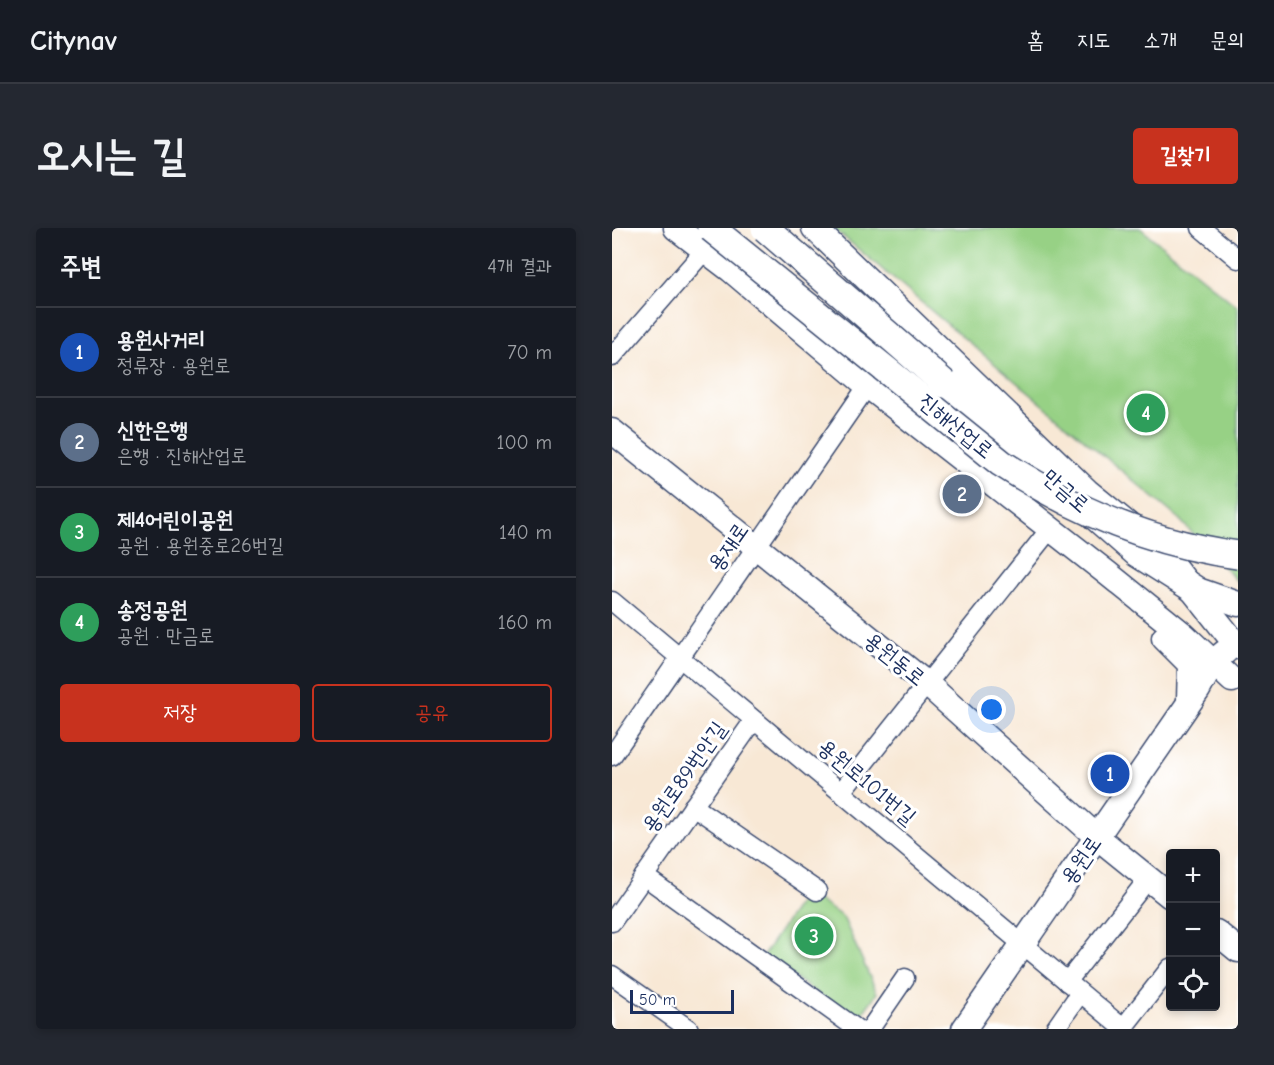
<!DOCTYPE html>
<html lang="ko">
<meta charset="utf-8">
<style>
:root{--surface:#171b24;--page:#242831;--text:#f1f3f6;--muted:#9ea1a6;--line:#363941;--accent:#c8321e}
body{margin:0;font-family:"Comic Neue","Poor Story",sans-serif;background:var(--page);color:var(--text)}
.controls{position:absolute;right:18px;bottom:18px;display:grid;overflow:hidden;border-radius:6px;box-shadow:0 3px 9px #0003}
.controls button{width:54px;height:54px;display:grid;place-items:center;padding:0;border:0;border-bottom:2px solid var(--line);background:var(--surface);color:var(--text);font:30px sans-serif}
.scale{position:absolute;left:18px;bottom:15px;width:104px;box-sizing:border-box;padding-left:6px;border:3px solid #1b2f5e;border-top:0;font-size:16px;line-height:21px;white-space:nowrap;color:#1b2f5e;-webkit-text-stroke:4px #fff;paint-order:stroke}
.you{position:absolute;left:380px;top:482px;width:21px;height:21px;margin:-15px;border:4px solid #fff;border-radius:50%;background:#1a73e8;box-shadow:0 0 0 9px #1a73e833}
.badge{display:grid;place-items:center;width:39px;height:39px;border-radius:50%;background:var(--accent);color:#fff;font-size:20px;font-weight:700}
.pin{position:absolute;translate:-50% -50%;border:3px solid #fff;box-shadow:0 2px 6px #0006}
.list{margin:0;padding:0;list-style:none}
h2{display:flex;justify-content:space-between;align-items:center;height:78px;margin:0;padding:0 24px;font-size:26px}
h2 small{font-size:20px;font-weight:400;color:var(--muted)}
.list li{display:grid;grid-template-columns:39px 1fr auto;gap:18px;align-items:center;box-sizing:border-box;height:90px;padding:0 24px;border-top:2px solid var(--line)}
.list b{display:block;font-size:22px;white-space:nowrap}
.list p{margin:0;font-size:20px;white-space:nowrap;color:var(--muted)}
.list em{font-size:20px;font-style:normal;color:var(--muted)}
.actions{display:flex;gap:12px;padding:18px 24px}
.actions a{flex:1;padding:14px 0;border:2px solid var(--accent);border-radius:6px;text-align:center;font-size:21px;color:var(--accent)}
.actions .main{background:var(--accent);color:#fff}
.icon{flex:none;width:33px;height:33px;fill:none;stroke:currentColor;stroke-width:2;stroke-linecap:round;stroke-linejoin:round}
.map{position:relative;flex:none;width:626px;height:801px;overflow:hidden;border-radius:6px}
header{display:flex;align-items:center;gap:36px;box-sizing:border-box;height:84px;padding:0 30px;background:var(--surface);border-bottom:2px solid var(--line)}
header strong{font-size:28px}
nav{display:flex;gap:33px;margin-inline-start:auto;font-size:21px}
.intro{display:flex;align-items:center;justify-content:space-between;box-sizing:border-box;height:144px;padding:0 36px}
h1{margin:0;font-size:42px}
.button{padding:15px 27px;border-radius:6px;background:var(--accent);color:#fff;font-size:21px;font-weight:700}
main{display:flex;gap:36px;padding:0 36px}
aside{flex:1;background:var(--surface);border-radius:6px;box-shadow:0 3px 9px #0003}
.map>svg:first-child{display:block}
.green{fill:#97d185;stroke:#598072;stroke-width:1.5}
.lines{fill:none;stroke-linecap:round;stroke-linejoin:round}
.minor-casing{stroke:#3c4b70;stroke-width:21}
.major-casing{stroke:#3c4b70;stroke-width:27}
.highway-casing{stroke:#3c4b70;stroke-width:30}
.minor{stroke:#fff;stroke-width:18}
.major{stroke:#fff;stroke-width:24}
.highway{stroke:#fff;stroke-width:27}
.highway-bridge-casing{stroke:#3c4b70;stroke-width:30;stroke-linecap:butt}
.highway-bridge{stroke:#fff;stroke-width:27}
.labels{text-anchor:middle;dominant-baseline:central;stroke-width:6;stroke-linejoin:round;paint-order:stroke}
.street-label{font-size:22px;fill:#1b2f5e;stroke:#fff}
</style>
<header>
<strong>Citynav</strong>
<nav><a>홈</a><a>지도</a><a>소개</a><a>문의</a></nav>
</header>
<div class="intro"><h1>오시는 길</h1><a class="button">길찾기</a></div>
<main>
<aside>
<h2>주변<small>4개 결과</small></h2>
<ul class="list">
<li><span class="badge" style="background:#1a4fb4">1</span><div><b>용원사거리</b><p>정류장 · 용원로</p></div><em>70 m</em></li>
<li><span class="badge" style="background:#5c6f8a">2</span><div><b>신한은행</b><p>은행 · 진해산업로</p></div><em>100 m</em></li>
<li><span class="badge" style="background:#2e9e5b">3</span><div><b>제4어린이공원</b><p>공원 · 용원중로26번길</p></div><em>140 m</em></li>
<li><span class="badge" style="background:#2e9e5b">4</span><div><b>송정공원</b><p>공원 · 만금로</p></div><em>160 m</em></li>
</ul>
<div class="actions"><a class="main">저장</a><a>공유</a></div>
</aside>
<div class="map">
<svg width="626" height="801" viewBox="0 0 626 801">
<rect width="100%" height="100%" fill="#fff"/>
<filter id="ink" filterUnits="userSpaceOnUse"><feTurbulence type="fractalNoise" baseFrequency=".0167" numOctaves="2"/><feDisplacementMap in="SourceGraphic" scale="12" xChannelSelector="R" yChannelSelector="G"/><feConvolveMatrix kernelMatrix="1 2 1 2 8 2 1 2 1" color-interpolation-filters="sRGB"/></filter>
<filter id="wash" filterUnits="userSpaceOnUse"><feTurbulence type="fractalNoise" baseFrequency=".008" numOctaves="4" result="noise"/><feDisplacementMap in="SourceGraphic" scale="24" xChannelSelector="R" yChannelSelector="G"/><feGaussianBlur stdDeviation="1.35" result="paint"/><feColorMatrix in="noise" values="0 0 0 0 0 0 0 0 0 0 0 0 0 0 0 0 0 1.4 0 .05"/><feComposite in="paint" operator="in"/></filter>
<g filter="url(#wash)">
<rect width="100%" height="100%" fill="#f8e8d5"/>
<!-- green -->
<g class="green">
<path d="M221 0H528L626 79V354L567 291Z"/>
<path d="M194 664 231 689 265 765 248 789 242 791 151 728Z"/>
</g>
</g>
<g filter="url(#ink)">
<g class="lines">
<!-- minor casing -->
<g class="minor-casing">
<g id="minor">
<path d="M589 0 626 31"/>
<path d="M0 129 92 23"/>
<path d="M0 373 512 801"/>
<path d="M0 528 263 147"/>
<path d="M229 564 438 301"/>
<path d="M81 578 205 663"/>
<path d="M32 648 245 801"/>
<path d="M0 694 142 492"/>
<path d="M0 747 77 801"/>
<path d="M455 754 536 651"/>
<path d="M511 800 558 740"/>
<path d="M258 801 293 750"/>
<path d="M443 801 468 765"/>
</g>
</g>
<!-- major casing -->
<g class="major-casing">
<g id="major">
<path d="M64 0 119 42 256 158 495 345 572 407 620 452"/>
<path d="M202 0 475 263 551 325 626 419"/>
<path d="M0 203 315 456 485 609 558 668"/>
<path d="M583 361 626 376"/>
<path d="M552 410 578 436 577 472"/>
<path d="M604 704 626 722"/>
<path d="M352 801 586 462 602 433 613 424"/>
</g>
</g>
<!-- highway casing -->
<g class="highway-casing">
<path id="highway" d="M333 156 525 325 582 361"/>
</g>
<!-- minor -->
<use href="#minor" class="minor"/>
<!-- major -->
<use href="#major" class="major"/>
<!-- highway -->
<use href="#highway" class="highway"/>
<!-- highway-bridge casing -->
<g class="highway-bridge-casing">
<g id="highway-bridge">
<path d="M99 0 389 235C461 282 540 316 626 327"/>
<path d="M153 0 333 156"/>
</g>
</g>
<!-- highway-bridge -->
<use href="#highway-bridge" class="highway-bridge"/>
</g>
</g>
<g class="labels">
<!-- street labels -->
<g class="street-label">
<text transform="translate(344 198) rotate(39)">진해산업로</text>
<text transform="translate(454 263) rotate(41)">만금로</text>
<text transform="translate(116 319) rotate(-55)">용재로</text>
<text transform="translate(283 431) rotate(39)">용원동로</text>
<text transform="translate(72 549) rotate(-55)">용원로89번안길</text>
<text transform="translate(255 554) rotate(40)">용원로101번길</text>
<text transform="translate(469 632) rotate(-55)">용원로</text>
</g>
</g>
</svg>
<div class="controls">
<button>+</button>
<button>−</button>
<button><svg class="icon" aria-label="locate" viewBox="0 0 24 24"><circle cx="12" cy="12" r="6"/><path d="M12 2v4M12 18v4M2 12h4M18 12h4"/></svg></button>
</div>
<div class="scale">50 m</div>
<div class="you"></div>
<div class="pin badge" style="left:498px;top:546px;background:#1a4fb4">1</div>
<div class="pin badge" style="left:350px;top:266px;background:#5c6f8a">2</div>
<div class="pin badge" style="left:202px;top:708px;background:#2e9e5b">3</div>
<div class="pin badge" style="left:534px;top:185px;background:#2e9e5b">4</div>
</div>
</main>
